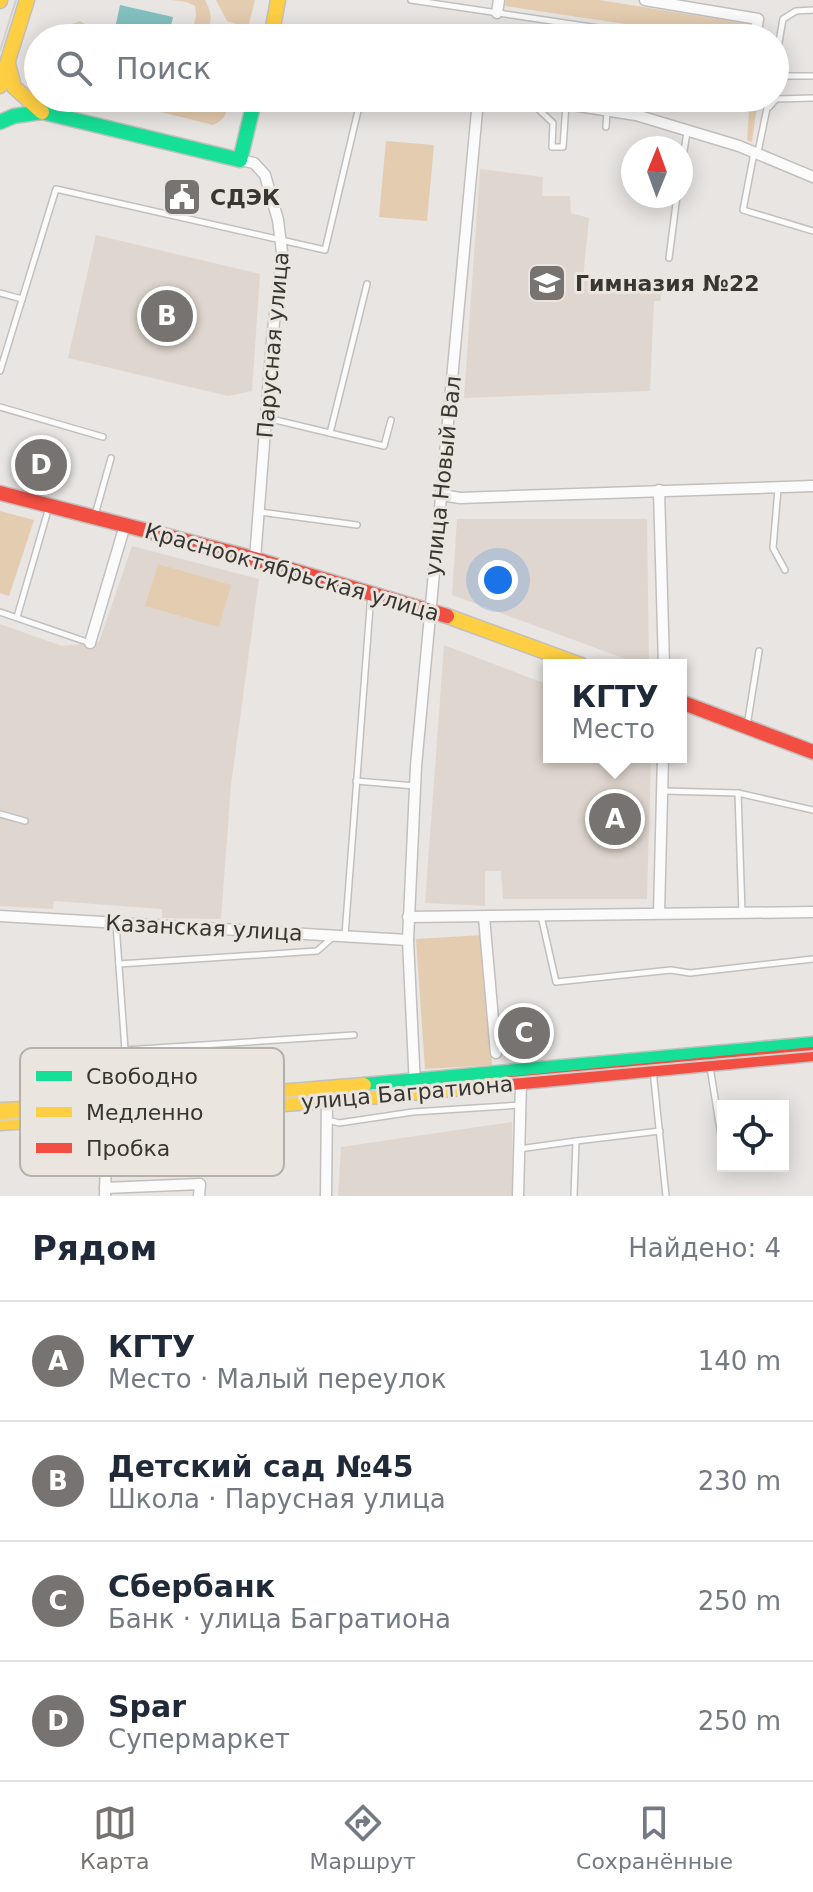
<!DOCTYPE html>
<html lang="ru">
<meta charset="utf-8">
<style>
:root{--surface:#fff;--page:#f6f6f7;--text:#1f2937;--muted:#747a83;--line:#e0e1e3;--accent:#767370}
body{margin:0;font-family:"DejaVu Sans",sans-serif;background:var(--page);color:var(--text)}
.controls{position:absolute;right:24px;bottom:24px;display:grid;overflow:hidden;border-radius:0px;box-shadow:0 4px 20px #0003}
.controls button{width:72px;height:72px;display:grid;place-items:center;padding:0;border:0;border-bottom:2px solid var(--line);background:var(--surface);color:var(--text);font:40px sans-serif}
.compass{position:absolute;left:621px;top:136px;width:72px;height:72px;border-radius:50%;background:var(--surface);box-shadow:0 4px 20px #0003;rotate:1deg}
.you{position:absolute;left:498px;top:580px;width:28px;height:28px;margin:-20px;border:6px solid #fff;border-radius:50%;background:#1a73e8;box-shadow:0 0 0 12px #1a73e833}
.badge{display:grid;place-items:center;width:52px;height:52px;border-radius:50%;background:var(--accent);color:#fff;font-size:26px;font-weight:700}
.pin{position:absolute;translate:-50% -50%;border:4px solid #fff;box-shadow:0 2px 8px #0006}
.popup{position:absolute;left:543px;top:659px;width:144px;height:104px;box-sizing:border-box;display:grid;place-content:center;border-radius:0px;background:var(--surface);filter:drop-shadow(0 2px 6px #0005);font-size:26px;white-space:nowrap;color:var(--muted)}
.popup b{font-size:30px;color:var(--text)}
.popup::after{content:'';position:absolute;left:50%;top:100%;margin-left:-16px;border:16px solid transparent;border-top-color:var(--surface)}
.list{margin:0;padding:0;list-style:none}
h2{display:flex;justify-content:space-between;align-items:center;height:104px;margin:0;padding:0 32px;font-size:34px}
h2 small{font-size:26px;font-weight:400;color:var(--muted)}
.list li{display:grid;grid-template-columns:52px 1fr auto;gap:24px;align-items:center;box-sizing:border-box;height:120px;padding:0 32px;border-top:2px solid var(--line)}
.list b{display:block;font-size:30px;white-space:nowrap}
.list p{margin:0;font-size:26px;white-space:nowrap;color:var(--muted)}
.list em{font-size:26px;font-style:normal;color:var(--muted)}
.icon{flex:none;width:44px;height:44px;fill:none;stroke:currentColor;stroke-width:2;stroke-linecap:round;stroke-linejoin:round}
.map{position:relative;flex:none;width:813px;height:1196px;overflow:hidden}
.search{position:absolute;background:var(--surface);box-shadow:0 4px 20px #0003;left:24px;right:24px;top:24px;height:88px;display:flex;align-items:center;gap:20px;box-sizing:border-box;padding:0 28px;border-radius:44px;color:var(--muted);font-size:30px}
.sheet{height:584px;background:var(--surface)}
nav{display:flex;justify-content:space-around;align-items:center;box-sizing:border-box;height:112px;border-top:2px solid var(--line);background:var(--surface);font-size:22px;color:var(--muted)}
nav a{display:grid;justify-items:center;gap:4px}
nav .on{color:var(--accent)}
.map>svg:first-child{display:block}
.built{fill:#dfd7cf}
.green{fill:#e4ccb0}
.water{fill:#82c1c0}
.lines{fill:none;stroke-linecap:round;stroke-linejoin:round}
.lane-casing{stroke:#c2c0be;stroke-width:8}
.street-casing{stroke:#c2c0be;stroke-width:13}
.fast-casing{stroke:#c2c0be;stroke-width:17}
.slow-casing{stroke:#c2c0be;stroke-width:17}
.jam-casing{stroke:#c2c0be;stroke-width:17}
.lane{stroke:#fcfbfb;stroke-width:5}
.street{stroke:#fcfbfb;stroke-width:10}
.fast{stroke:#16e098;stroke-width:14}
.slow{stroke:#ffcf43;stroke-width:14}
.jam{stroke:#f24e42;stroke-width:14}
.tram{stroke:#d1d0cf;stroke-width:2}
.labels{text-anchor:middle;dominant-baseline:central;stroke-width:6;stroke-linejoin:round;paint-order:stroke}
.poi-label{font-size:22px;font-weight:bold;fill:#383633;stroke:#ebe5df;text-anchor:start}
.street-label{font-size:22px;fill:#383633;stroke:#ebe5df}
.key{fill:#ebe5df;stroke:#b5b0ab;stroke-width:2}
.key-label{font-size:22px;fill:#383633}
</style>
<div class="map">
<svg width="813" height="1196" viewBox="0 0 813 1196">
<rect width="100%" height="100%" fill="#e8e5e2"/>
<!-- built -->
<g class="built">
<path d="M480 169 543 177 542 196H570L571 213 589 218 583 279 663 287 660 301H654L650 391 464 398Z"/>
<path d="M96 235 260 274 252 391 228 396 68 358Z"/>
<path d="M457 519H647L649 665H642L452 595Z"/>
<path d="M132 546 259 579 231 785 221 919 162 918V909L54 901 53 909 0 906V624L62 646 99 642Z"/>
<path d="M444 645 549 685V757H651L647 899H503L501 871H485V906L425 903Z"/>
<path d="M512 1122 513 1196H338L341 1147Z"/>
</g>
<!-- green -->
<g class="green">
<path d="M171 0H205C213 15 215 30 195 35L192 32 196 16 195 6 187 2Z"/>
<path d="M216 0H255L248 28 227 21Z"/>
<path d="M506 0H599L749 24 746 38H720L505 6Z"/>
<path d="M80 21 88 26 91 38H54C58 28 70 25 80 21Z"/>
<path d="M129 98H230C227 111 226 120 213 125L129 104Z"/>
<path d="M577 98H758L752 142 747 140 749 112 665 101 663 109Z"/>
<path d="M386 141 434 145 427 221 379 217Z"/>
<path d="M0 511 34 520 9 596 0 593Z"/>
<path d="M158 564 231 585 219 627 145 606Z"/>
<path d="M483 935 492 1065 425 1069 416 939Z"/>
</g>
<!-- water -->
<path class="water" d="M120 5 173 17 168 38H113Z"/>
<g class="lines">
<!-- lane casing -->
<g class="lane-casing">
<g id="lane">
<path d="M411 0 665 38"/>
<path d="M775 65 783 19 796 11 813 10"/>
<path d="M775 81 788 76H813"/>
<path d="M534 105 553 123 552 147H563L566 104"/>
<path d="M769 107 776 99 813 98"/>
<path d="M606 127 607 112"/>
<path d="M758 152 769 98"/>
<path d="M754 153 743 210 813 231"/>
<path d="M681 170 687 132"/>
<path d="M669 258 677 196"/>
<path d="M0 293 22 299"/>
<path d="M0 371 56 189 325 250 361 98"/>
<path d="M0 407 103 437"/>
<path d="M267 418 384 446 391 420"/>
<path d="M330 433 367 284"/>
<path d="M778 489 773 548 785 570"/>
<path d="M260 512 357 525"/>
<path d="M95 515 111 458"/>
<path d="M0 612 90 643"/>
<path d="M17 617 49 507"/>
<path d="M747 726 759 651"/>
<path d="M356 781 415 786"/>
<path d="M664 791 738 793 742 913"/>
<path d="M738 793 813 810"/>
<path d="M0 814 25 821"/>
<path d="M541 916 556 982 671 970 690 973 813 959"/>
<path d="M116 924 125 1050 354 1035"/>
<path d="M345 935 371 594"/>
<path d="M119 964 317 951 333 937"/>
<path d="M125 1050 129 1101"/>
<path d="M710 1067 723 1148"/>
<path d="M653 1070 666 1196"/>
<path d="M328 1120 339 1123 413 1112 520 1105"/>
<path d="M519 1149 576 1141"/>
<path d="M574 1196 576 1141 660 1131"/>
</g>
</g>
<!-- street casing -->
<g class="street-casing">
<g id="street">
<path d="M645 0 758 19 755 38"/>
<path d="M497 13 499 0"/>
<path d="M240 160 254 163 265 175 278 220 282 252 272 340 255 559"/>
<path d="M659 490 664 665"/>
<path d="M442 495 460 498 813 486"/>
<path d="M90 643 125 525"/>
<path d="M659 913 663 757"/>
<path d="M0 916 408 940"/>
<path d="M408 917 813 912"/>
<path d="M484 917 496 1053"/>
<path d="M415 1087 408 940 416 766 478 100 566 104 636 115 739 146 813 177"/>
<path d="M105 1188 200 1184 199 1196"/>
<path d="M105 1196 107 1110"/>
<path d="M326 1196 327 1098"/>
<path d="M518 1196 521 1082"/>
</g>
</g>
<!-- fast casing -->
<g class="fast-casing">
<g id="fast">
<path d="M0 122 14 116 42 112 240 160 255 98"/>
<path d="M364 1085 813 1044"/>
</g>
</g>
<!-- slow casing -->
<g class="slow-casing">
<g id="slow">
<path d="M0 0V1"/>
<path d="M271 38 278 0"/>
<path d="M8 64 14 87 42 112"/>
<path d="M0 86 27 0"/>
<path d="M447 616 581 665"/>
<path d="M0 1110 106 1106 364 1085"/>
<path d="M0 1123 327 1101 502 1084"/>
</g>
</g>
<!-- jam casing -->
<g class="jam-casing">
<g id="jam">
<path d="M0 493 241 555 447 616"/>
<path d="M681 702 813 752"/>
<path d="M502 1084 813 1054"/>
</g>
</g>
<!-- lane -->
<use href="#lane" class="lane"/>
<!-- street -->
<use href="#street" class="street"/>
<!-- fast -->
<use href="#fast" class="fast"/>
<!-- slow -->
<use href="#slow" class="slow"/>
<!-- jam -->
<use href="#jam" class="jam"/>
<!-- tram -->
<g class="tram">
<path d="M0 51 16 0"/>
<path d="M0 1120 106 1114 813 1051"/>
</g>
</g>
<!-- icons -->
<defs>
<g id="civic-square" transform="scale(2)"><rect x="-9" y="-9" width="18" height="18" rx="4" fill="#767370" stroke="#ebe5df"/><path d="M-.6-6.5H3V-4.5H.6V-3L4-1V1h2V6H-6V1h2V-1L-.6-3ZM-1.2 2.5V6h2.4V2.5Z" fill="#fff"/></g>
<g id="school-square" transform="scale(2)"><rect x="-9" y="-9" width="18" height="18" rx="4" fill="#767370" stroke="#ebe5df"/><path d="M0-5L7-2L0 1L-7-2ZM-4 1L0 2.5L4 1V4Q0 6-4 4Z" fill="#fff"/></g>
</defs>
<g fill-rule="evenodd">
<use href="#civic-square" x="182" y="197"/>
<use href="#school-square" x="547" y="283"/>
</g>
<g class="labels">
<!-- poi labels -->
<g class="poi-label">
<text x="210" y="197">СДЭК</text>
<text x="575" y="283">Гимназия №22</text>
</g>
<!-- street labels -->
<g class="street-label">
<text transform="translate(273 345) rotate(-85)">Парусная улица</text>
<text transform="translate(443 476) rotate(-84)">улица Новый Вал</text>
<text transform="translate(292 572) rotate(16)">Краснооктябрьская улица</text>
<text transform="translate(204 928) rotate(3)">Казанская улица</text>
<text transform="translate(407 1093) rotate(-5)">улица Багратиона</text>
</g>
</g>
<!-- legend -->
<rect x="20" y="1048" width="264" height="128" rx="12" class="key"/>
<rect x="36" y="1071" width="36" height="10" fill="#16e098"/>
<rect x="36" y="1107" width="36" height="10" fill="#ffcf43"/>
<rect x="36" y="1143" width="36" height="10" fill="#f24e42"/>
<g class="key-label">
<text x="86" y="1084">Свободно</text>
<text x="86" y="1120">Медленно</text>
<text x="86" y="1156">Пробка</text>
</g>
</svg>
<div class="controls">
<button><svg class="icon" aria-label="locate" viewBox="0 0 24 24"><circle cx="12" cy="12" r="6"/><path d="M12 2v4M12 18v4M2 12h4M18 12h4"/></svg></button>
</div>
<svg class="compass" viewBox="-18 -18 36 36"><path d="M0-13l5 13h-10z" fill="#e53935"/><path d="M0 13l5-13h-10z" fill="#747a83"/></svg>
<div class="you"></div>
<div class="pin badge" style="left:615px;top:819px">A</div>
<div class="popup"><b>КГТУ</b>Место</div>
<div class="pin badge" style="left:167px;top:316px">B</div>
<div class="pin badge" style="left:524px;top:1033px">C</div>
<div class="pin badge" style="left:41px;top:465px">D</div>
<div class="search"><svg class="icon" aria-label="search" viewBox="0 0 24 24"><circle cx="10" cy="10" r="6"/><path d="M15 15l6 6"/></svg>Поиск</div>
</div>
<section class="sheet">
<h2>Рядом<small>Найдено: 4</small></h2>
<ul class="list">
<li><span class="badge">A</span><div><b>КГТУ</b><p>Место · Малый переулок</p></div><em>140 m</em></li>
<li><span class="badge">B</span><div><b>Детский сад №45</b><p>Школа · Парусная улица</p></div><em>230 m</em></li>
<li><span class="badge">C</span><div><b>Сбербанк</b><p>Банк · улица Багратиона</p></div><em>250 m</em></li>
<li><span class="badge">D</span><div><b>Spar</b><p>Супермаркет</p></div><em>250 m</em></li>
</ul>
</section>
<nav>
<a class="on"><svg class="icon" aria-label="map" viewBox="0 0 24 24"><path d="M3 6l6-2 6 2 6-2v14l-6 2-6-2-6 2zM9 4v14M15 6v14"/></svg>Карта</a>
<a><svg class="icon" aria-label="directions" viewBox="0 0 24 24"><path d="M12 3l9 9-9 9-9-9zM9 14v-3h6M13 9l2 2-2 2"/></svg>Маршрут</a>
<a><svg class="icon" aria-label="saved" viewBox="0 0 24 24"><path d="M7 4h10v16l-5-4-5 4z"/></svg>Сохранённые</a>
</nav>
